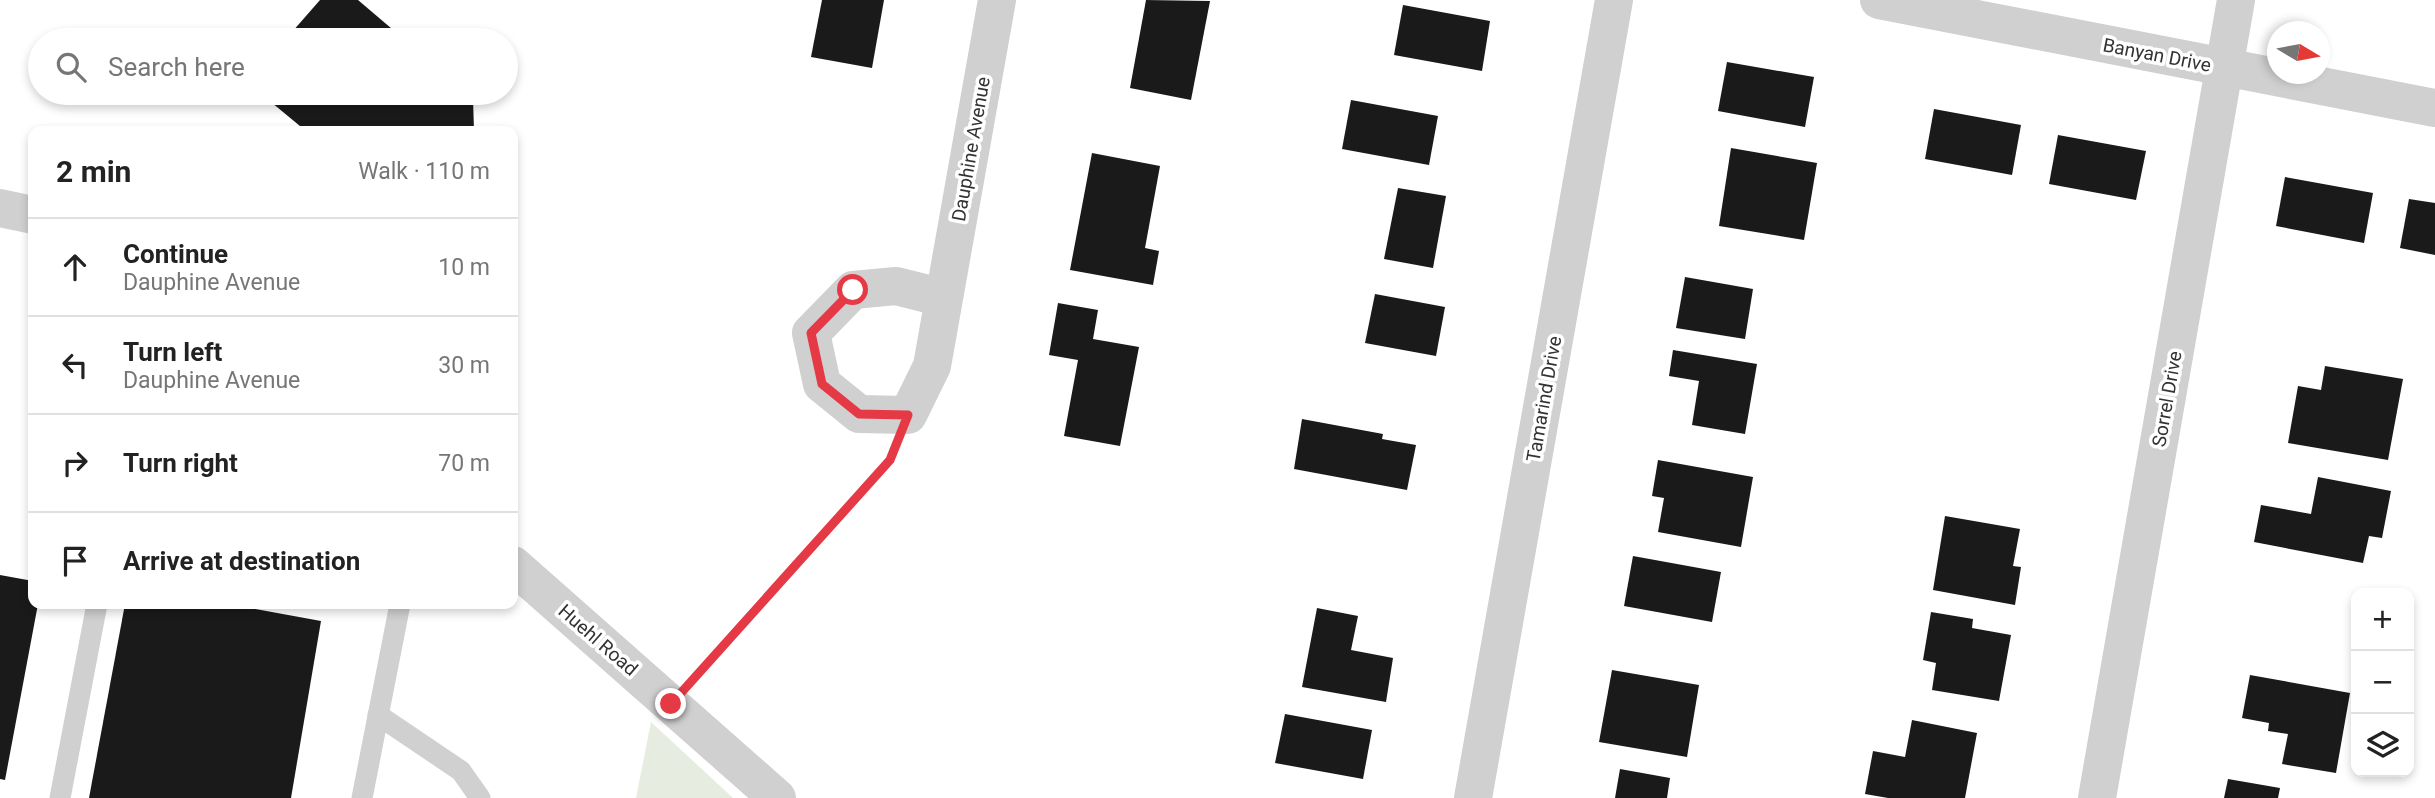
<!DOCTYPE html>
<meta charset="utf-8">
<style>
:root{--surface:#fff;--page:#f2f2f2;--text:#222;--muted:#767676;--line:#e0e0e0}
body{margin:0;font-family:Roboto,sans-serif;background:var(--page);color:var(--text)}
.controls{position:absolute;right:21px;bottom:21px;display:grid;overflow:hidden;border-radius:14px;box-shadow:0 4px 10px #0003}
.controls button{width:63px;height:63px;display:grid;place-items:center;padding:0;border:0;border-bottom:2px solid var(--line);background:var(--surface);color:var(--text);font:35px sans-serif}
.compass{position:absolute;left:2267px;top:21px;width:63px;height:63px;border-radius:50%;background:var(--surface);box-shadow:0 4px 10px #0003;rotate:100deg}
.stop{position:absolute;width:21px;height:21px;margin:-16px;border:5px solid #e63946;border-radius:50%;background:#fff}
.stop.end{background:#e63946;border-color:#fff;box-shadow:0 2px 7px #0008}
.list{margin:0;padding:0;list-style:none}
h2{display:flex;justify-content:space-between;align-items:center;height:91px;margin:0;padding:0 28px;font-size:30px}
h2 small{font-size:23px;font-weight:400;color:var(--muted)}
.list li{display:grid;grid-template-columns:46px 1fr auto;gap:21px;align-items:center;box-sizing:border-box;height:98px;padding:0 28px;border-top:2px solid var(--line)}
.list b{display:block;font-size:26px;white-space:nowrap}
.list p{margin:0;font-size:23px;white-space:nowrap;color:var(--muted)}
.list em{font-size:23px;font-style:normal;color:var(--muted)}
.icon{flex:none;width:38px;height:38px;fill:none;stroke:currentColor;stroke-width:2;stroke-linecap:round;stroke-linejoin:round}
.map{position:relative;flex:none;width:2435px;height:798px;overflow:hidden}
.search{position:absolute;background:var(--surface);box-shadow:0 4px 10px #0003;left:28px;top:28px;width:490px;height:77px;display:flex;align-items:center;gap:18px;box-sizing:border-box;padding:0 24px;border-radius:38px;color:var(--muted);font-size:26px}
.panel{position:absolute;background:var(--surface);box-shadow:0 4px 10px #0003;left:28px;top:126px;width:490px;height:483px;border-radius:14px}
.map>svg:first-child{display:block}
.green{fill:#e6ecdf}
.building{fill:#1a1a1a}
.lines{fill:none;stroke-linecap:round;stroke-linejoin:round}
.path{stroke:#cdcdcd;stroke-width:4.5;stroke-dasharray:3.5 3.5;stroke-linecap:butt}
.lane{stroke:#d0d0d0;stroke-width:21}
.street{stroke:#d0d0d0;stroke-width:38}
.route{stroke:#e63946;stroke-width:9}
.labels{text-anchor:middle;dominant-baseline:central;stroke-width:7;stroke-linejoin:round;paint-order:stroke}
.street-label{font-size:19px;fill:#333;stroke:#fff}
</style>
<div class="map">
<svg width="2435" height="798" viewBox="0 0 2435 798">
<rect width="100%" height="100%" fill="#fff"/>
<!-- green -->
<path class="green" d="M651 722 733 798H636Z"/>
<!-- building -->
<g class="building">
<path d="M320 0H358L405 40H285Z"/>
<path d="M822 0H884L872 68 811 57Z"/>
<path d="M1146 0 1210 1 1191 100 1130 88Z"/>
<path d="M1403 5 1490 21 1482 71 1394 55Z"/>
<path d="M1727 62 1814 77 1805 127 1718 111Z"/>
<path d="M260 93H466L473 98 474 131H306Z"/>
<path d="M1351 100 1438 116 1429 165 1342 149Z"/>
<path d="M1934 109 2021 125 2012 175 1925 159Z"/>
<path d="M2058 135 2146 151 2136 200 2049 184Z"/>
<path d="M1731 148 1817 163 1804 240 1719 226Z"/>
<path d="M1092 153 1160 166 1145 248 1159 251 1153 285 1070 270Z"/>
<path d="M2285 177 2373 193 2364 243 2276 226Z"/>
<path d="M1398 188 1446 196 1433 268 1384 259Z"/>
<path d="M2409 199 2435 203V255L2400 248Z"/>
<path d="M1685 277 1753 289 1745 339 1676 328Z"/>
<path d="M1375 294 1445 307 1436 356 1365 343Z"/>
<path d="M1058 303 1098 310 1093 339 1139 347 1120 446 1064 436 1078 360 1049 355Z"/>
<path d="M1673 350 1757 364 1745 434 1692 425 1699 381 1669 376Z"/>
<path d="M2325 366 2403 379 2388 460 2288 443 2298 386 2321 390Z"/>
<path d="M1302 419 1383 434 1382 439 1416 445 1407 490 1294 469Z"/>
<path d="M1658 460 1753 477 1741 547 1658 532 1664 498 1652 496Z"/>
<path d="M2318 477 2391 491 2382 538 2369 536 2363 563 2254 542 2261 505 2311 514Z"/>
<path d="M1945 516 2020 529 2013 566 2021 567 2015 605 1933 590Z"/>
<path d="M1633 556 1721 572 1712 622 1624 606Z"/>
<path d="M0 575 33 581V604H38L5 780 0 779Z"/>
<path d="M125 604H228L321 621 291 798H89Z"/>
<path d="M1317 608 1358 616 1351 650 1393 658 1386 702 1302 687Z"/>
<path d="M1931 612 1973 619 1972 628 2011 635 1999 701 1932 690 1936 663 1923 660Z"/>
<path d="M1612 670 1699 685 1687 757 1599 742Z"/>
<path d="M2250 675 2350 693 2336 773 2282 764 2288 734 2268 731 2269 723 2242 718Z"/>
<path d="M1285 714 1372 730 1363 779 1275 763Z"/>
<path d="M1912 720 1977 733 1965 798H1888L1865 794 1873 751 1905 757Z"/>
<path d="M1620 769 1670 778 1667 798H1615Z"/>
<path d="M2228 779 2280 788 2278 798H2224Z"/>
</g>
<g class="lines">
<!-- path -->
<path class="path" d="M696 676 890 460 893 452"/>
<!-- lane -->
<g class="lane">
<path d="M378 715 461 771 480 798"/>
<path d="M60 798 97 604"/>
<path d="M362 798 400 604"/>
</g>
<!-- street -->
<g class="street">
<path d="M1879 0 2435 108"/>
<path d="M0 208 33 215"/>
<path d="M944 298 896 286 853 290 811 333 822 384 859 414 908 415 932 366 997 0"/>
<path d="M513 565 777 798"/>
<path d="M1473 798 1614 0"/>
<path d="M2097 798 2236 0"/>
</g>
</g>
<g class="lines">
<!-- route -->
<path class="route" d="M671 704 890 460 908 415 859 414 822 384 811 333 853 290"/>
</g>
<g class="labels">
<!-- street labels -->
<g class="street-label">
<text transform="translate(2157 55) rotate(11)">Banyan Drive</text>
<text transform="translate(971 149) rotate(-80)">Dauphine Avenue</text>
<text transform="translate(1544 399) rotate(-80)">Tamarind Drive</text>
<text transform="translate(2167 399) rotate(-80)">Sorrel Drive</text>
<text transform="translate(598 640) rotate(41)">Huehl Road</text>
</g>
</g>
</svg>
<div class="controls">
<button>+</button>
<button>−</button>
<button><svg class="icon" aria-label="layers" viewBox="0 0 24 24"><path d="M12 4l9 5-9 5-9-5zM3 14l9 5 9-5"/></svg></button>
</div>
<svg class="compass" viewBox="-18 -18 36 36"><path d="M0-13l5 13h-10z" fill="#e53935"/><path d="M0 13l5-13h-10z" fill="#767676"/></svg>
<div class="stop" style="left:853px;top:290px"></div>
<div class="stop end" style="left:671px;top:704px"></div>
<div class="search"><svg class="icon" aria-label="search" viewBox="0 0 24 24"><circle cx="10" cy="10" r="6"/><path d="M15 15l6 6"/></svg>Search here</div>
<section class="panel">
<h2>2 min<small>Walk · 110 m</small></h2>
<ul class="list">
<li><svg class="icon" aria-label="ahead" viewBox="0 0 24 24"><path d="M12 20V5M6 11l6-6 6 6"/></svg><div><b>Continue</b><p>Dauphine Avenue</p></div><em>10 m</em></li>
<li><svg class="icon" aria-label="left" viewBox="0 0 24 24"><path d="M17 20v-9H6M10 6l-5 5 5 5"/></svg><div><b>Turn left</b><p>Dauphine Avenue</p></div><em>30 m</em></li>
<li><svg class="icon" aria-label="right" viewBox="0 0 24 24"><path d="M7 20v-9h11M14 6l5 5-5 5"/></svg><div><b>Turn right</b></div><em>70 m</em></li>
<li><svg class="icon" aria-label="arrive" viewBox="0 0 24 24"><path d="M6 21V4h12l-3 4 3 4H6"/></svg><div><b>Arrive at destination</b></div></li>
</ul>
</section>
</div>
